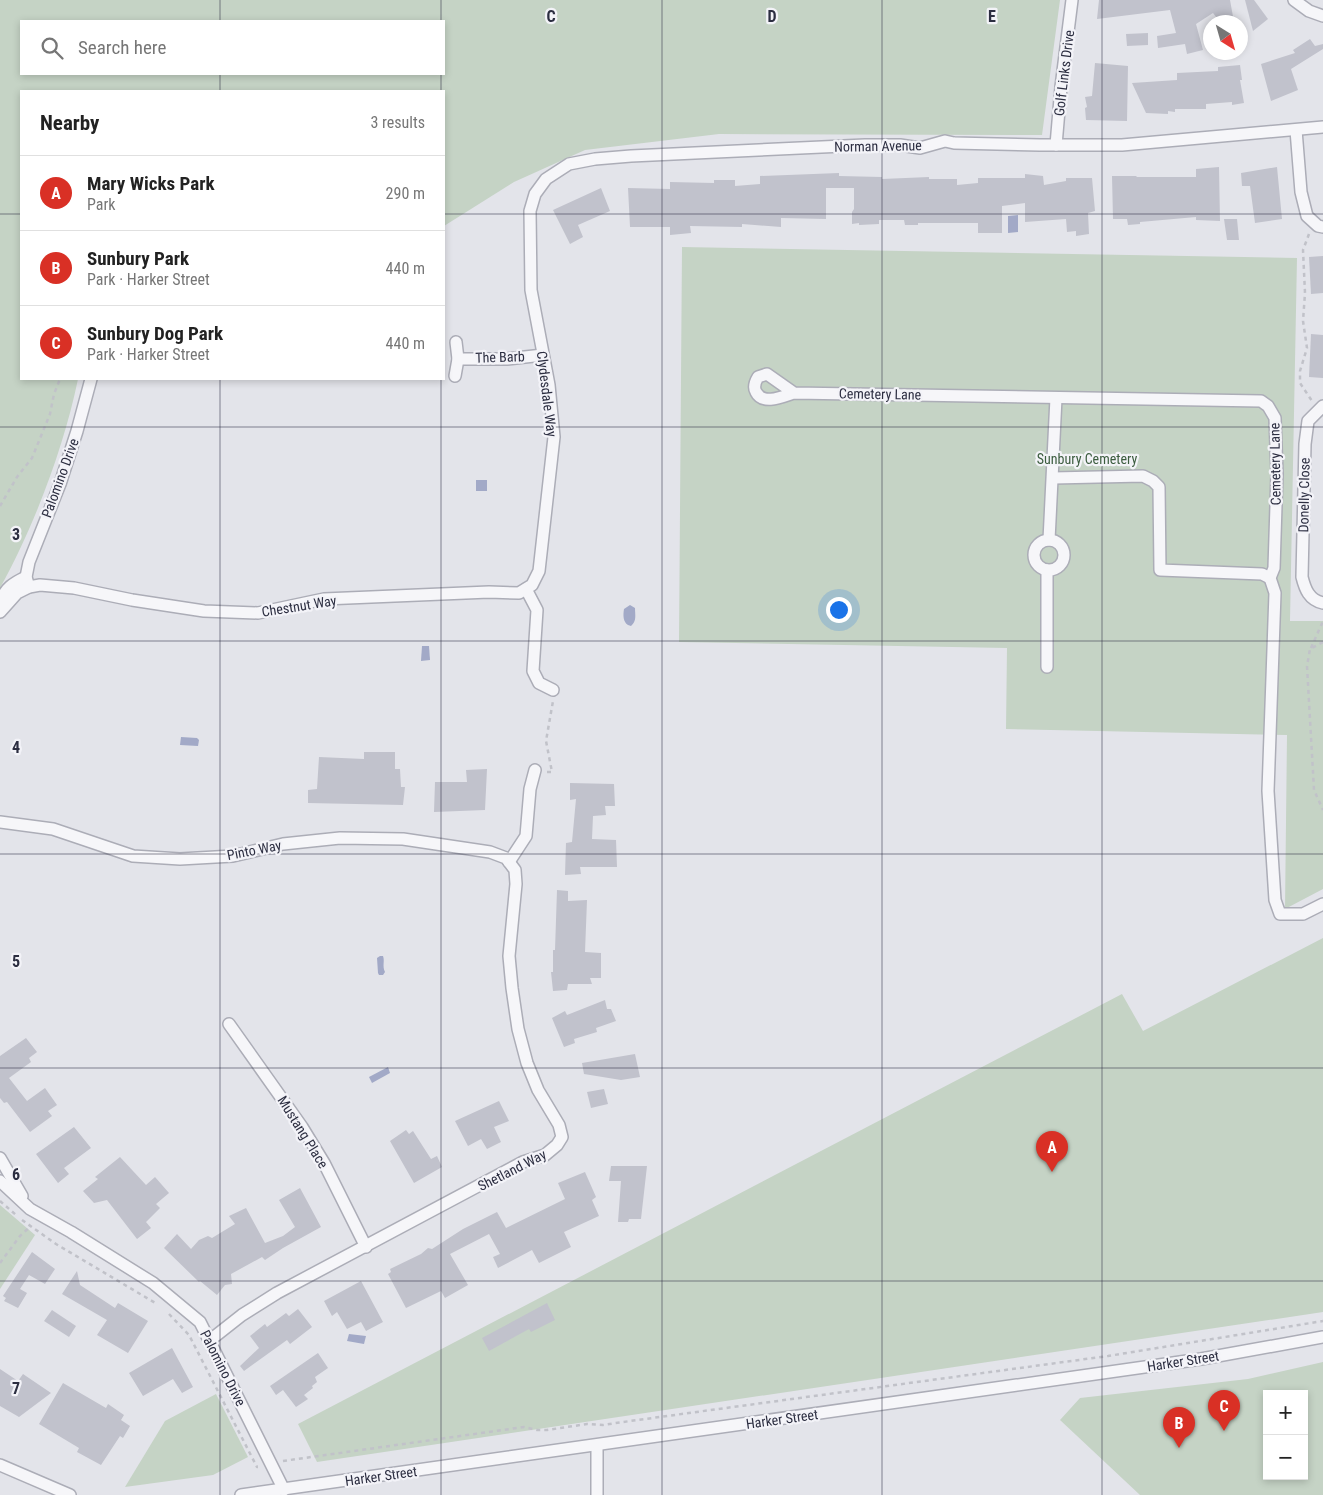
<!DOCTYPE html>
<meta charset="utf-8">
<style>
:root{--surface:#fff;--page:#f6f6f6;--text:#222;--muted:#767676;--line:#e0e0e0;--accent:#d93025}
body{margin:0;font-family:"Roboto Condensed",sans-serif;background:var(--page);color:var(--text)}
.controls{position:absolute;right:15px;bottom:15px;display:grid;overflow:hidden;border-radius:0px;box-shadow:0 2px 8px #0003}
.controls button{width:45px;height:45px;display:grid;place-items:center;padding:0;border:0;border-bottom:1px solid var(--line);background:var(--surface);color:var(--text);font:25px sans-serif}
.compass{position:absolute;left:1203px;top:15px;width:45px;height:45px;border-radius:50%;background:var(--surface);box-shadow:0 2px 8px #0003;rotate:143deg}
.you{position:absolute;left:838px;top:609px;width:18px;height:18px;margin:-12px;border:4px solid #fff;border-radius:50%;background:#1a73e8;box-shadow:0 0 0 8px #1a73e833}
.badge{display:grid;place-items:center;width:32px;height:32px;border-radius:50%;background:var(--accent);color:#fff;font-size:16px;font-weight:700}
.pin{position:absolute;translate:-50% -41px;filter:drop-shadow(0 1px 2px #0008)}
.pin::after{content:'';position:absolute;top:26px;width:18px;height:15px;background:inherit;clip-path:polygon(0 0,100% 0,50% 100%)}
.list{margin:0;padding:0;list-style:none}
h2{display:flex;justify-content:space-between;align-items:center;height:65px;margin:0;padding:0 20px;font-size:21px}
h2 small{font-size:16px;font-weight:400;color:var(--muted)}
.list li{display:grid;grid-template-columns:32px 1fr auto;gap:15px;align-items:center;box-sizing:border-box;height:75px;padding:0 20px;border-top:1px solid var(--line)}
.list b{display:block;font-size:19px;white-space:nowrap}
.list p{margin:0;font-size:16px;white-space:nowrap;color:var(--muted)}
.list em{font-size:16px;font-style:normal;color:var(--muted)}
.icon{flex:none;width:28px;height:28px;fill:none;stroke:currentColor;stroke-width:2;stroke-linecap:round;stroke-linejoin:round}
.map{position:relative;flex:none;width:1323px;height:1495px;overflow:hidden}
.search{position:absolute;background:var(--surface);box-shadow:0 2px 8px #0003;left:20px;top:20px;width:425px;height:55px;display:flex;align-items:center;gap:12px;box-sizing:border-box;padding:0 18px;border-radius:0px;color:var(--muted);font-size:19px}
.panel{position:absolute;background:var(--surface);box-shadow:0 2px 8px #0003;left:20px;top:90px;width:425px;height:290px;border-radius:0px}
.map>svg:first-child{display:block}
.green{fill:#c5d3c5;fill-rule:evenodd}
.water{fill:#a2a9c7}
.building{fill:#c1c2cc}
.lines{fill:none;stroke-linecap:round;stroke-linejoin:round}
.minor-casing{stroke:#acadb7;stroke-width:14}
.path{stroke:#c1c2c9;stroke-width:2.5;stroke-dasharray:4 4;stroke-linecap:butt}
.minor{stroke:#f6f6f9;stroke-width:11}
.grid{fill:none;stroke:#2c2e41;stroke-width:1;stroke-opacity:0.55}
.labels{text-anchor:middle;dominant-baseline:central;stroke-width:4.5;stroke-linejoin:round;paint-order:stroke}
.street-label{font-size:14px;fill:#2c2e41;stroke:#f3f3f8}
.park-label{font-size:14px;fill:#3b5c3e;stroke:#f3f3f8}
.grid-label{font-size:16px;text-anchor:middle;font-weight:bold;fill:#2c2e41;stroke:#f3f3f8;stroke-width:4.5;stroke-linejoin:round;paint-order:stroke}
</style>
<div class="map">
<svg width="1323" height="1495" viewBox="0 0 1323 1495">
<rect width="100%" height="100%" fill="#e3e4ea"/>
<!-- green -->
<g class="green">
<path d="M0 0H1060L1042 135 719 134 585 150 514 182 444 226V91H21V379H78C64 447 34 527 0 588ZM21 21H444V74H21Z"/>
<path d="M682 247 1297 258 1290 621H1323V889L1285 909 1287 735 1006 729 1007 648 679 642Z"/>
<path d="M1323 938V1312L317 1462 298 1424 1122 994 1143 1031Z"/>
<path d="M0 1205 35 1235 0 1289Z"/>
<path d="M1323 1362V1495H1140L1060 1420 1080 1398 1248 1379ZM1267 1394H1304V1476H1267Z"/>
<path d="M216 1394 248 1457 213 1475 125 1487 165 1421Z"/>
</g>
<!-- water -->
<g class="water">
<path d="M1018 215V232L1008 233V216Z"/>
<rect x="476" y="480" width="11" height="11"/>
<path d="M630 605 635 608C635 615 637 621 631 626L628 625C623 622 623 615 624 609Z"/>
<path d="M422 646H429L430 660 421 661Z"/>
<path d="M181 737 197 738 199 740 198 746 180 745Z"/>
<path d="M380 956H383C385 961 382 966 385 972L383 975H379L378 973 377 958Z"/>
<path d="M388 1067 390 1073 372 1083 369 1077Z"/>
<path d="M349 1334 366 1336 364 1344 347 1341Z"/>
</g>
<!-- building -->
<g class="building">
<path d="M1099 0H1230L1234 22H1220L1213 13 1196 24 1203 50 1187 54 1185 44 1158 48 1157 36 1176 33 1170 10 1097 19Z"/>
<path d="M1245 0H1254L1268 19 1253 31Z"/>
<path d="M1148 33V45L1127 46 1126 34Z"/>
<path d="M1310 39 1315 46 1323 44V49L1291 69 1298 90 1271 101 1261 64 1295 53 1293 50Z"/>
<path d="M1095 63 1128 66 1127 121 1086 120 1085 108 1087 107 1085 97 1092 96Z"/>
<path d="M1240 65 1242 80H1240L1244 103 1232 105V102L1206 104V109H1175V112L1168 111V114L1146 113 1132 83 1177 80V73L1218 71V67Z"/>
<path d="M1219 167 1220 221 1196 220V217L1140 222V224L1128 225 1127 219H1113L1112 176H1136L1137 177H1196V169Z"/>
<path d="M1277 167 1282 219 1255 223 1250 186H1242L1241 173Z"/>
<path d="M839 173V176L882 177V179L929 177V179H957V185L978 183V178H1025V174L1043 176 1044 185 1066 181V178H1092L1095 211 1088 213 1089 234 1076 236V231L1067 232 1066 219 1025 222V203L1002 206V233H978V223H918V225H905L904 220H879V224L859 225V223L852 224V212L854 209V188H826V219L781 218V227L742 224V227L690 226 691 233 670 235V227H630L628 188 670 189V182L714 183V180H735V186L760 184V176Z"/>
<path d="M601 188 610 211 578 225 583 237 570 244 553 210Z"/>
<path d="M1224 219H1237L1239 240H1227Z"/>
<path d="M1323 256V293L1311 294 1309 257Z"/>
<path d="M1311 334 1323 335V378L1309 377Z"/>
<path d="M364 752H395V769H400L401 787H405L403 805 308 803V790L317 789 319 757 364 759Z"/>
<path d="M487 769 485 810 434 812 435 782H467L466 770Z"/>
<path d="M570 783 614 784 615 806H605L606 815 593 816 592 839 616 840 617 867H580L581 874 565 875 566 843 572 842 576 799 570 800Z"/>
<path d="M557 890 568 891V901L587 900 585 952 601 953V978H590L592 984H568L567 990 553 991 551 972H553V950H555Z"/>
<path d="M605 1000 607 1009H611L616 1021 596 1028 597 1032 574 1039 575 1043 564 1047 552 1018 565 1011 567 1015Z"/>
<path d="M26 1038 37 1052 29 1058 31 1062 9 1078 27 1101 45 1088 57 1105 48 1111 52 1116 30 1132 7 1102 4 1103 0 1098V1056Z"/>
<path d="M635 1054 640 1077 621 1080 584 1074 582 1063Z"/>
<path d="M604 1089 608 1104 591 1108 587 1092Z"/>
<path d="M499 1101 509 1121 494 1127 501 1142 487 1149 481 1139 468 1146 455 1121Z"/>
<path d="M74 1127 91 1148 64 1168 69 1174 58 1183 36 1154Z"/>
<path d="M406 1130 409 1134 413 1131 431 1159 437 1156 442 1167 414 1183 390 1141Z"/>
<path d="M120 1157 146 1185 155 1177 169 1193 156 1204 160 1208 146 1222 151 1228 137 1239 107 1200 94 1203 83 1191 98 1179 95 1177Z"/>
<path d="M611 1166H647L641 1219H629L628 1222H618L621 1181H609Z"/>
<path d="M585 1172 596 1197 592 1200 599 1216 564 1232 571 1247 539 1263 532 1250 498 1268 493 1257 500 1254 489 1234 450 1254 468 1285 445 1298 441 1291 406 1308 388 1274 391 1272 390 1269 421 1254 428 1248 432 1249 463 1229 497 1212 506 1228 565 1199 558 1183Z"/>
<path d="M300 1188 321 1227 283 1248 265 1260 262 1257 231 1274 232 1284 225 1285 217 1295 200 1281 199 1282 164 1248 177 1234 191 1249 199 1240 208 1236 212 1238 235 1224 229 1216 246 1208 265 1243 283 1236 295 1227 279 1200Z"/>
<path d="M32 1252 55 1269 45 1284 29 1275 20 1289 27 1293 18 1308 4 1301 6 1298 3 1296Z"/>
<path d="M77 1271 80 1285 115 1308 118 1303 148 1321 128 1353 97 1335 107 1320 62 1294Z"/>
<path d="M361 1281 383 1322 366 1331 361 1322 347 1329 337 1312 332 1316 324 1301Z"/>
<path d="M547 1303 555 1320 531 1332 529 1329 489 1351 482 1338Z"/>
<path d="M298 1309 312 1327 290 1344 287 1340 244 1371 240 1366 259 1348 250 1336 265 1324 267 1327 286 1313 289 1316Z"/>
<path d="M52 1310 76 1326 69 1337 44 1321Z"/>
<path d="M172 1348 193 1387 182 1393 173 1379 143 1396 129 1373Z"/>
<path d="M318 1353 328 1368 315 1377 317 1382 312 1386 313 1388 304 1395 308 1399 296 1407 283 1390 276 1395 270 1386Z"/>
<path d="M0 1369 18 1381 23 1374 51 1393 19 1417 0 1406Z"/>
<path d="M63 1383 106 1408 108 1404 124 1415 121 1420 130 1426 123 1438 120 1436 101 1465 77 1452 79 1448 39 1424Z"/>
</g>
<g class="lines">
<!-- minor casing -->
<g class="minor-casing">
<g id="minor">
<path d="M1294 0 1309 11 1323 16"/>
<path d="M1296 130 1301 192 1307 216 1318 226 1323 227"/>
<path d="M1056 145 1061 87 1072 0"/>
<path d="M458 359H507L543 355"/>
<path d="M455 376 458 359 456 342"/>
<path d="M794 393 767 374 758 377C755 382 753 387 756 392 763 406 784 396 794 393L1261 401 1268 406 1275 418 1277 474 1274 568 1270 578 1275 593 1268 791 1275 900 1280 914H1303L1323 904"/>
<path d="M1323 406 1308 421 1305 444 1302 577C1305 589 1309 600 1323 603"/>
<path d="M1053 478 1143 476 1153 481 1159 487 1160 570 1262 574 1270 578"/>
<path d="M1049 540 1056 398"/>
<circle cx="1049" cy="555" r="15"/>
<path d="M29 587 26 577 29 562 60 484 77 431 91 379"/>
<path d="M526 589 537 610 533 671 539 683 553 690"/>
<path d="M0 601C6 588 13 583 26 577"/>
<path d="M0 612 17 593 29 587 40 585 74 588 132 600 204 611 258 613 324 599 489 592 519 593 532 585 539 571 554 437 549 385 531 290 530 211 535 194 546 179 569 164 595 159 631 156 865 145H900L920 148 945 141 954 143 1040 145H1122L1323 127"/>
<path d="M1047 667V570"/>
<path d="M0 822 53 829 133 856 180 859 233 856 283 844 340 838 403 839 490 852 506 858 515 870 516 884 509 956 512 988 518 1029 527 1063 538 1090 559 1125 562 1137 557 1145 545 1155 523 1162 277 1293 242 1315 209 1341"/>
<path d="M509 862 526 836 530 789 535 770"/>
<path d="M229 1024 302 1127 324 1163 366 1247"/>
<path d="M0 1158 22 1196"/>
<path d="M0 1181 30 1209 71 1232 153 1283 200 1322 284 1490"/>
<path d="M597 1446V1495"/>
<path d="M0 1465 70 1495"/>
<path d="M241 1495 1201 1359 1323 1337"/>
</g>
</g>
<!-- path -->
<g class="path">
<path d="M1309 234 1303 250 1305 293 1303 321 1307 348 1300 371V383L1312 401"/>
<path d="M0 506 17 477 32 458 50 414 54 394 60 379"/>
<path d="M1323 642 1310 649 1307 666 1314 790 1323 810"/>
<path d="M1311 648 1323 621"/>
<path d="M547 772H552L546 741 553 701"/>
<path d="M0 1201 16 1215"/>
<path d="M22 1220 56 1244 157 1304"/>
<path d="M0 1263 20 1236 31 1226"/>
<path d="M169 1314 189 1335 257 1467H258"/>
<path d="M283 1461 524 1427 537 1430H547L587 1424 603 1425 623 1422 1108 1356 1323 1321"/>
</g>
<!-- minor -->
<use href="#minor" class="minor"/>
</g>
<!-- grid -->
<path class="grid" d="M220 0V21M441 0V21M662 0V1495M882 0V1495M1102 0V1495M220 74V91M441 74V91M0 214H21M444 214H1323M220 379V1495M441 379V1495M0 427H1323M0 641H1323M0 854H1323M0 1068H1323M0 1281H1323"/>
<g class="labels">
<!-- street labels -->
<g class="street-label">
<text transform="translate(1064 73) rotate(-83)">Golf Links Drive</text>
<text transform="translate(878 146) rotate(-1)">Norman Avenue</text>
<text transform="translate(500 357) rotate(-2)">The Barb</text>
<text transform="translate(547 394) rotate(83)">Clydesdale Way</text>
<text transform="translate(880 394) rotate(1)">Cemetery Lane</text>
<text transform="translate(1275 464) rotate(-91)">Cemetery Lane</text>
<text transform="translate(60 478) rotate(-70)">Palomino Drive</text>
<text transform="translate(1304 495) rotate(-89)">Donelly Close</text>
<text transform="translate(299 606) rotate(-9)">Chestnut Way</text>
<text transform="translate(254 850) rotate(-11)">Pinto Way</text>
<text transform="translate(303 1132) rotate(58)">Mustang Place</text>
<text transform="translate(512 1170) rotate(-27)">Shetland Way</text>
<text transform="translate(1183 1361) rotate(-9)">Harker Street</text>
<text transform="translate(223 1368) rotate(63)">Palomino Drive</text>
<text transform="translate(782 1419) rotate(-8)">Harker Street</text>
<text transform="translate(381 1476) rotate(-8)">Harker Street</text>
</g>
<!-- park labels -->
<g class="park-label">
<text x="1087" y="459">Sunbury Cemetery</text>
</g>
</g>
<g class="grid-label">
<text x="551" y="22">C</text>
<text x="772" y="22">D</text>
<text x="992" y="22">E</text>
<text x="16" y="540">3</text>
<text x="16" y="753">4</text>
<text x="16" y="967">5</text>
<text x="16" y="1180">6</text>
<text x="16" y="1394">7</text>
</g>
</svg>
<div class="controls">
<button>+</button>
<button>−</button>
</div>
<svg class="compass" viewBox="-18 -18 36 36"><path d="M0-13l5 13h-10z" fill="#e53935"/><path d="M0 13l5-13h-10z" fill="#767676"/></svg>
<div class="you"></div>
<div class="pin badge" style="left:1052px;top:1172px">A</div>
<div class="pin badge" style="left:1179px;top:1448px">B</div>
<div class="pin badge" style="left:1224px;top:1431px">C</div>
<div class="search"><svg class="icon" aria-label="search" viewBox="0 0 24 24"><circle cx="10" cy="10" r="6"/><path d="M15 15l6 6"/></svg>Search here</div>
<section class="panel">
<h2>Nearby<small>3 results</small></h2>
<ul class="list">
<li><span class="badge">A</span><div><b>Mary Wicks Park</b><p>Park</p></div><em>290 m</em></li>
<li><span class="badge">B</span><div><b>Sunbury Park</b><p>Park · Harker Street</p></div><em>440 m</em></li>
<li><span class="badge">C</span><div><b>Sunbury Dog Park</b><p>Park · Harker Street</p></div><em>440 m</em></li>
</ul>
</section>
</div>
